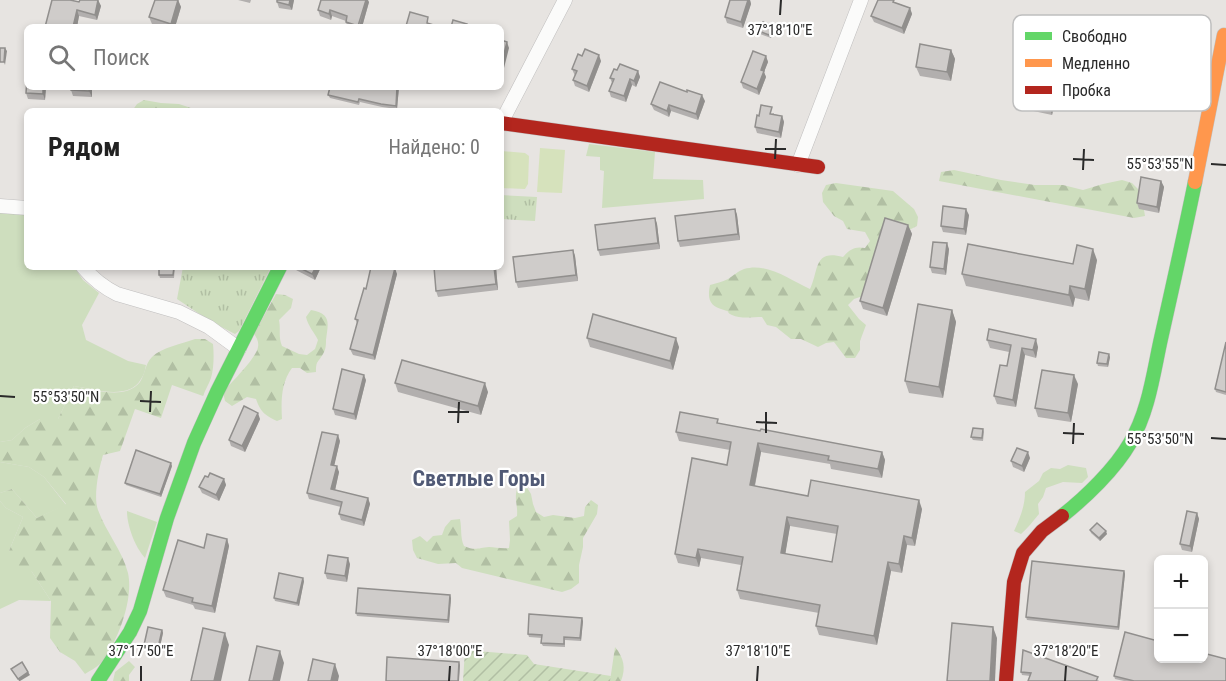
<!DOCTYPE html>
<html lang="ru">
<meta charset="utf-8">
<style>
:root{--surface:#fff;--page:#f6f6f6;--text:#222;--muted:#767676;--line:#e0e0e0}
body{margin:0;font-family:"Roboto Condensed",sans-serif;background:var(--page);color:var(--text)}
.controls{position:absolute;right:18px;bottom:18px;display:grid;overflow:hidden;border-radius:9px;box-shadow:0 3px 9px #0003}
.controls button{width:54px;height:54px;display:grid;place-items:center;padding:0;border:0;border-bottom:2px solid var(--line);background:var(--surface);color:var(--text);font:30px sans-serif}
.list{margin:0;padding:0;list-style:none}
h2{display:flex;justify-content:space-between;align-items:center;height:78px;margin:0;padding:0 24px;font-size:26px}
h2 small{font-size:20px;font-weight:400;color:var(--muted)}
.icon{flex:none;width:33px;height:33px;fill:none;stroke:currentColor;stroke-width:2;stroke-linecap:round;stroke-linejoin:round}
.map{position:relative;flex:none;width:1226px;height:681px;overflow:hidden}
.search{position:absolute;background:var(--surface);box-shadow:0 3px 9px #0003;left:24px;top:24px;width:480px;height:66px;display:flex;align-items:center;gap:15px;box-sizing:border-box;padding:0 21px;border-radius:9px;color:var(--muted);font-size:22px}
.panel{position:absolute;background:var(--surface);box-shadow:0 3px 9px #0003;left:24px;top:108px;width:480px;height:162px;border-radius:9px}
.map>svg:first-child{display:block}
.grass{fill:#cedebe}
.forest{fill:url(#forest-firs)}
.park{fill:url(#park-tufts)}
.garden{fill:url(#garden-furrows)}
.pitch{fill:#d6e2bc}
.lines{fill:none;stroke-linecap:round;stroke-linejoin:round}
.street-casing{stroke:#c0bfbf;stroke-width:15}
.fast-casing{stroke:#c0bfbf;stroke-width:15}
.slow-casing{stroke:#c0bfbf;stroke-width:15}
.jam-casing{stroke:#c0bfbf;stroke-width:15}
.street{stroke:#fbfbfa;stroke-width:14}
.fast{stroke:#63d668;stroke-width:14}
.slow{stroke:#ff974d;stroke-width:14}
.jam{stroke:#b3261e;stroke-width:14}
.wall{fill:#b2afae;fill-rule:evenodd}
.shaded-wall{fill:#918f8d}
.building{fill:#cfccca;stroke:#918f8d;stroke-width:1.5;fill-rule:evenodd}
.ticks{fill:none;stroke:#2a2a2a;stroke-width:2}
.labels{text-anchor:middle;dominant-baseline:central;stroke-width:4.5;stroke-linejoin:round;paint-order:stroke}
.quarter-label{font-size:22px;font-weight:bold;fill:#505975;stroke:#fff}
.key{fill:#fff;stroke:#bfbfbf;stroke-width:1.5}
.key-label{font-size:16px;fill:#2a2a2a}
.ticks-label{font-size:15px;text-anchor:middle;fill:#2a2a2a;stroke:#fff;stroke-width:4.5;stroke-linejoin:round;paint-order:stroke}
</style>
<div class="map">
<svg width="1226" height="681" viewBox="0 0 1226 681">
<defs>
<pattern id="forest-firs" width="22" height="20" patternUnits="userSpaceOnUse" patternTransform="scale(1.5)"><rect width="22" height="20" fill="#cedebe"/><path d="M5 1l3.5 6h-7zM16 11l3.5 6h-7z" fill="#b1bfa3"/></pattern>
<pattern id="park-tufts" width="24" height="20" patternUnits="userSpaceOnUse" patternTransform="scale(1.5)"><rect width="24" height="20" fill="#cedebe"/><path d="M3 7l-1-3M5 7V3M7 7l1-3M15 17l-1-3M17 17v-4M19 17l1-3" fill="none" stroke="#b1bfa3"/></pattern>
<pattern id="garden-furrows" width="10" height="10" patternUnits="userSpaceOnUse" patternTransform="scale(1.5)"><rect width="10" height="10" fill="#cedebe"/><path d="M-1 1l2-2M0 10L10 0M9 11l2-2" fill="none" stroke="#b1bfa3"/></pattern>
</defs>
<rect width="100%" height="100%" fill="#e7e4e1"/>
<!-- grass -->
<g class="grass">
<path d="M589 144 655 152 653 179 703 180 704 199 602 208 604 171 600 170V157L586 156Z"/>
<path d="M0 212 27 215V267H74L83 280 99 293 82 325 86 340 128 361 146 365C145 370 144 375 141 379 129 401 93 389 74 386L58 419H40L25 428 12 440 0 442Z"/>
<path d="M0 462 29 467 44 477 66 505 37 518 12 489 0 493Z"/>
<path d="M1068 465 1086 468 1088 477 1082 483 1063 482 1046 488 1043 497 1038 504 1039 514C1033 521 1028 528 1021 534L1014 531C1020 518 1025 506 1025 492L1039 481 1043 473 1051 468 1060 469Z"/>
<path d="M0 501 6 508 23 517 9 551 32 572 51 601 19 600 0 609Z"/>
<path d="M127 511 157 522 145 558C135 547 127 526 127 511Z"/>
</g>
<!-- forest -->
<g class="forest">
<path d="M144 100 161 103 179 104 200 111H132L137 104Z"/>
<path d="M954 170 1001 180 1035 185H1063L1083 190 1103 184 1122 180 1132 183 1141 192 1145 216 1134 218 939 181 941 172Z"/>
<path d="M836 183 893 191 914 209 918 217 917 226 909 230 890 222 882 227 863 296 854 299 848 305 859 319 866 325 860 341V350L855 358H846L834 342 826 343 818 347 801 339H791L776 327 767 325 762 317C753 317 740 319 732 315 724 311 733 313 724 310 710 306 707 300 710 285 716 283 722 282 728 279 733 276 738 271 744 269 767 262 790 280 810 289 819 271 813 249 843 257 850 249 855 246 865 248L870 241 865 232 847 229 843 221 834 216 823 202 822 193 826 185Z"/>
<path d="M276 294 285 295 293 299 291 308 279 320C281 330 278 336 282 346L299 354 307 355 315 349 318 340C314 332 308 326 306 317L311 310C332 314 328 323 326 340 326 345 326 349 323 354 318 363 316 360 316 372L307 373 300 368H292C281 382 281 402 282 419L277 421C265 415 261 413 256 399L247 397 232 406 225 401 223 392C231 383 257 357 258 347 259 342 257 338 254 334Z"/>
<path d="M195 339H205L213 344C214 354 214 368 211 378 209 384 205 390 203 396L172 385 161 418 135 409 120 451 103 455C99 468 93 497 98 510 106 532 122 550 128 573 134 600 117 644 100 664 96 668 89 671 85 674L75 661 60 652 50 638 51 601 32 572 16 566 9 551 23 517 6 508 0 501V493L12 489 37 518 66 504 44 477 29 467 0 462V442L12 440 25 428 40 419H58L74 386C93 389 125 401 140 382 145 374 145 364 152 357 162 347 182 344 195 339Z"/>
<path d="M526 486 531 494 533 504 536 512 544 517 553 515 575 518 584 516 585 507 591 500 598 505 597 514 583 538V547L579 565V583L571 589 562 592 462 568 456 563 438 564 417 558 413 550 412 540 420 536 427 542 433 536 442 535 445 527 451 520 460 519C462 529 460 537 464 546 475 551 478 548 489 547 495 547 502 549 509 548L510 540 509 521 517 516C518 505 514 500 517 489Z"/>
<path d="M615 647C624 658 626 668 621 681H610Z"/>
<path d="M129 661 135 667 129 675V681H113L115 672Z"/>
</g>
<!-- park -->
<g class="park">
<path d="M501 195 537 197 535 221 501 219Z"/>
<path d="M183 267H271L239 331 235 334 210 321 177 299Z"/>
</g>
<!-- garden -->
<path class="garden" d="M465 650 527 655 534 664 611 676 610 681H463Z"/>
<!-- pitch -->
<g class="pitch">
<path d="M540 148 565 150 562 193 537 192Z"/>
<path d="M501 151 525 153 529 156 528 184 525 189 501 188Z"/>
</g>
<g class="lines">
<!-- street casing -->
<g class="street-casing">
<g id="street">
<path d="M501 123 565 0"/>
<path d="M798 165 861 0"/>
<path d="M0 206 27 208"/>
<path d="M83 267C93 279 103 287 117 294L179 312 209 327 239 349"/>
</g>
</g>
<!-- fast casing -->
<g class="fast-casing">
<g id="fast">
<path d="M1062 516C1086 497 1115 469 1130 443 1148 413 1153 376 1160 343 1172 289 1184 236 1195 182"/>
<path d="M98 681 130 632 140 611 167 518 194 443 217 392 280 267"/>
</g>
</g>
<!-- slow casing -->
<g class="slow-casing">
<path id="slow" d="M1195 182 1224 35"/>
</g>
<!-- jam casing -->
<g class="jam-casing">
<g id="jam">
<path d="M501 123 818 167"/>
<path d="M1006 681 1014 582 1023 553 1042 531 1062 516"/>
</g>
</g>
<!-- street -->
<use href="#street" class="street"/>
<!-- fast -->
<use href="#fast" class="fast"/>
<!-- slow -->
<use href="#slow" class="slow"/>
<!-- jam -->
<use href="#jam" class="jam"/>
</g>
<!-- wall -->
<g class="wall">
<path d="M98 0 101 6 97 20 79 16 77 27H45L79 2Z"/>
<path d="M178 0 181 7 175 27H161L152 24 149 17Z"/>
<path d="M238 0H251L250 3Z"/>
<path d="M277 0H294L292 10 279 8 277 2Z"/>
<path d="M730 0H750L751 4 743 28 727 23 725 17Z"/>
<path d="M369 2 362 27H347L346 21 332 16 331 20 320 16 318 10Z"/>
<path d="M897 3 910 8 912 14 904 34 874 22 871 16Z"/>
<path d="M1140 22 1142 28 1138 44 1109 38 1107 32Z"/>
<path d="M773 26 774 29 771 38 760 34 759 31Z"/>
<path d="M951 50 955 59 951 81 920 76 916 67Z"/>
<path d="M766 56 768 62 764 72 766 77 759 95 743 88 741 82Z"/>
<path d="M601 61 589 92 575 86 573 80 575 76 572 69Z"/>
<path d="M617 70 638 71 640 77 636 87 632 85 626 102 611 97 609 91 612 83 610 78Z"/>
<path d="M1033 80 1058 88 1052 115 1024 109 1021 100Z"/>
<path d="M27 87H46L45 100 28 99 26 93Z"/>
<path d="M92 87V97L73 96 71 90Z"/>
<path d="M399 87 397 109 382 107 360 102 359 105 330 98 328 95Z"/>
<path d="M705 101 698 120 671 111 669 117 654 110 651 104Z"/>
<path d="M774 113V114L782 116 784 122 781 138 757 133 755 127 759 116Z"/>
<path d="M1161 181 1164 187 1159 213 1139 209 1137 203Z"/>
<path d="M735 209 737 215 740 240 680 247 678 241Z"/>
<path d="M969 215 966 235 943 232 941 226Z"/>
<path d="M655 218 657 224 660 249 600 256 598 250Z"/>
<path d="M908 225 912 234 887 316 863 309 860 301Z"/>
<path d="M949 249 946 275 932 273 930 267Z"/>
<path d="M573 250 575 256 578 281 518 288 516 282Z"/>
<path d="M1097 260 1089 301 1075 298 1073 307 966 286 962 274 1073 264Z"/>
<path d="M175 267 174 278H160L159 275Z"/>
<path d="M294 267H321L315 280 296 270Z"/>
<path d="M434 267H496L498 290 438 297 436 291Z"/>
<path d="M397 274 375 360 353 355 350 349 357 323 355 319 366 289Z"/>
<path d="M952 310 956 322 943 398 909 393 905 381Z"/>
<path d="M587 338 679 347 673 370 590 347Z"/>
<path d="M987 340 1038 347 1036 358 1025 355 1016 407 997 404 994 396 1007 366 1009 352 990 348Z"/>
<path d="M1226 342V395L1216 392 1215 389Z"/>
<path d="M1110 357 1108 367 1098 366 1097 363Z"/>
<path d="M366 380 356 420 335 415 333 409Z"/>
<path d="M395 383 488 392 481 415 398 392Z"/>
<path d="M1078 384 1071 422 1038 417 1035 408Z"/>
<path d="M260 419 245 452 231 446 229 440Z"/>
<path d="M719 424 882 452 885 460 882 478 831 469 830 464 761 452 755 486 808 496 922 509 915 546 907 545 902 573 891 571 877 645 819 635 816 626 819 613 740 599 737 590 741 565 701 558 699 567 678 563 675 554 727 465 730 450 679 441 676 432ZM790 526 837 534 832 562 785 554Z"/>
<path d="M983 429 984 432 983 441 973 440 971 437Z"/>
<path d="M340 441 334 465 339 472 335 490 368 498 370 504 364 526 341 520 339 514 341 507 309 499 307 493Z"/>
<path d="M1030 458 1024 472 1013 467 1011 461Z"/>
<path d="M172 466 161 497 126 485 125 483Z"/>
<path d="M208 477 224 479 226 485 219 501 202 493 199 487Z"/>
<path d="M1197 513 1199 519 1192 552 1182 550 1180 544Z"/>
<path d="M1090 530 1107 534 1100 541 1091 533Z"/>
<path d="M227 539 229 546 215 613 195 609 193 605 166 597 163 590 204 548Z"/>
<path d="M350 564 347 582 327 579 325 573Z"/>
<path d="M1124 571 1125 574 1119 630 1027 620 1026 617Z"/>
<path d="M304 581 299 606 275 601 274 598Z"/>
<path d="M451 598 449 623 357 616 356 613Z"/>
<path d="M583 621 581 641 565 640V647L543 646 541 643 542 638 529 637 528 634Z"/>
<path d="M162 630 163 633 159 651 145 648 144 645Z"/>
<path d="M1021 672 1099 680 1098 681H1028L1030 676 1022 675Z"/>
<path d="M1114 676 1226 681H1124L1115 679Z"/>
</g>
<!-- shaded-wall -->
<g class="shaded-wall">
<path d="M98 0 101 6 97 20 95 15Z"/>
<path d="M178 0 181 7 175 27H172L171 24Z"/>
<path d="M290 0H294L292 10 289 5Z"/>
<path d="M366 0H368L369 2 362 27H359Z"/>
<path d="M748 0H750L751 4 743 28 741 22Z"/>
<path d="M910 8 912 14 904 34 902 28Z"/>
<path d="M77 10 79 16 77 27H73Z"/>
<path d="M330 10 332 16 331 20 329 14Z"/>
<path d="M1140 22 1142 28 1138 44 1136 38Z"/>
<path d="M773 26 774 29 771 38 769 35Z"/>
<path d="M507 42 509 48 504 68 502 62Z"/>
<path d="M5 48 7 51 5 65 4 62Z"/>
<path d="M951 50 955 59 951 81 947 72Z"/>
<path d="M599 55 601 61 589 92 587 86Z"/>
<path d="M766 56 768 62 764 72 766 77 759 95 757 89 761 70Z"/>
<path d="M638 71 640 77 636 87 634 81Z"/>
<path d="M630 79 632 85 626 102 624 96Z"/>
<path d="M1055 79 1058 88 1052 115 1049 106Z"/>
<path d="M43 87H46L45 100 43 94Z"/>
<path d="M90 87H92V97L89 91Z"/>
<path d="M397 87H399L397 109 396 106Z"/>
<path d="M702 95 705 101 698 120 696 114Z"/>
<path d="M669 105 671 111 669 117 667 111Z"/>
<path d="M782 116 784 122 781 138 779 132Z"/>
<path d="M1161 181 1164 187 1159 213 1157 207Z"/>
<path d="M735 209 737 215 740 240 738 234Z"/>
<path d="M966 209 969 215 966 235 964 229Z"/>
<path d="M655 218 657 224 660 249 658 243Z"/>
<path d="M908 225 912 234 887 316 883 308Z"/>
<path d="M947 243 949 249 946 275 944 269Z"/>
<path d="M1093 249 1097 260 1089 301 1085 289Z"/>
<path d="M573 250 575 256 578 281 576 275Z"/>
<path d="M316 267H321L315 280 312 274Z"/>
<path d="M494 267H496L498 290 496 284Z"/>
<path d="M395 268 397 274 375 360 373 355Z"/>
<path d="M1070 286 1075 298 1073 307 1069 295Z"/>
<path d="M952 310 956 322 943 398 939 387Z"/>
<path d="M676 338 679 347 673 370 670 361Z"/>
<path d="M1036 339 1038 347 1036 358 1033 350Z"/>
<path d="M1022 348 1025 355 1016 407 1013 400Z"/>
<path d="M1109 354 1110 357 1108 367 1107 364Z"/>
<path d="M364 375 366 380 356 420 354 414Z"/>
<path d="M1074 375 1078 384 1071 422 1068 413Z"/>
<path d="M485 383 488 392 481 415 478 406Z"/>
<path d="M258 413 260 419 245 452 242 446Z"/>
<path d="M338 435 340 441 333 471 331 465Z"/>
<path d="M758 443 761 452 753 494 750 485Z"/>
<path d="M882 452 885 460 882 478 878 469Z"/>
<path d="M1028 452 1030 458 1024 472 1022 466Z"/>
<path d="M171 463 172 466 161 497 160 494Z"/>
<path d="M337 466 339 472 334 495 331 489Z"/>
<path d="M224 479 226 485 219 501 216 495Z"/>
<path d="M368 498 370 504 364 526 362 520Z"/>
<path d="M919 500 922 509 915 546 912 538Z"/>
<path d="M1197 513 1199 519 1192 552 1190 546Z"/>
<path d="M787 517 790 526 784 562 781 553Z"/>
<path d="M1106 531 1107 534 1100 541 1099 538Z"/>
<path d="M904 536 907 545 902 573 899 564Z"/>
<path d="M227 539 229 546 215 613 212 606Z"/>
<path d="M698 549 701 558 699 567 696 558Z"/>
<path d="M348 558 350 564 347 582 345 576Z"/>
<path d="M888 562 891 571 877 645 874 636Z"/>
<path d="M1124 571 1125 574 1119 630 1118 627Z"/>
<path d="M303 578 304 581 299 606 297 603Z"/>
<path d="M450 595 451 598 449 623 448 620Z"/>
<path d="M582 618 583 621 581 641 580 638Z"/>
<path d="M993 627 997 638 995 681H990Z"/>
<path d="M162 630 163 633 159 651 158 648Z"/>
<path d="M225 633 229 645 221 681H214Z"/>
<path d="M280 651 284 663 280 681H273Z"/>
<path d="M459 662 460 665 459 681H458Z"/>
<path d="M335 664 339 676 338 681H331Z"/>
<path d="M28 672 30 675 20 681H19L18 679Z"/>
</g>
<!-- building -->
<g class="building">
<path d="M52 0H70L79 2 80 0H98L95 15 77 10 73 27H45Z"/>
<path d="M155 0H178L171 24 149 17Z"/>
<path d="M277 0H290L289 5 277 2Z"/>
<path d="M321 0H366L358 26 346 22 347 16 330 10 329 14 318 10Z"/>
<path d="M730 0H748L741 22 725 17Z"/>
<path d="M878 0H894L893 2 910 8 902 28 871 16Z"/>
<path d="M410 12 428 17 427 23 440 27 406 26Z"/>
<path d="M453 20 467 24 466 27H451Z"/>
<path d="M763 22 773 26 769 35 759 31Z"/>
<path d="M501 40 507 42 502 62H501Z"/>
<path d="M920 44 951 50 947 72 916 67Z"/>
<path d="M0 48H5L4 62H0Z"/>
<path d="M585 49 599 55 587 86 573 80 577 71 572 69 578 54 582 56Z"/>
<path d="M753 51 766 56 761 70 764 71 757 89 741 82Z"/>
<path d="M620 64 638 71 634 81 630 79 624 96 609 91 614 79 610 78 614 69 617 70Z"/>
<path d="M27 78V87H43V94L26 93Z"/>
<path d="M660 82 687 92V90L702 95 696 114 669 105 667 111 651 104Z"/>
<path d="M71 87H90L89 91 71 90Z"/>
<path d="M330 87H397L396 106 381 104 359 99 358 102 328 95Z"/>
<path d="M761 105 772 107 770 114 782 116 779 132 755 127 757 115 759 116Z"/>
<rect x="35" y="110" width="25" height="1"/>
<path d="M1141 177 1161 181 1157 207 1137 203Z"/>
<path d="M943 206 966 209 964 229 941 226Z"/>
<path d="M735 209 738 234 678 241 675 216Z"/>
<path d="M655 218 658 243 598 250 595 225Z"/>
<path d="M885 218 908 225 883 308 860 301Z"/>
<path d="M933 242 947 243 944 269 930 267Z"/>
<path d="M968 244 1073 264 1077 245 1093 249 1085 289 1070 286 1069 295 962 274Z"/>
<path d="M573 250 576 275 516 282 513 257Z"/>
<path d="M159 267H174L173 275H159Z"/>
<path d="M298 267H316L312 274Z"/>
<path d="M371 267 395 268 373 355 350 349 358 320 355 319 364 288 366 289Z"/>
<path d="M434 267H494L496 284 436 291Z"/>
<path d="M918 304 952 310 939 387 905 381Z"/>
<path d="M593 314 676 338 670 361 587 338Z"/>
<path d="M989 329 1036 339 1033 350 1022 348 1013 400 994 396 1000 365 1007 366 1011 345 987 340Z"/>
<path d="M1226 342V392L1215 389Z"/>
<path d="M1099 352 1109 354 1107 364 1097 363Z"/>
<path d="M402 360 485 383 478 406 395 383Z"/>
<path d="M342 369 364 375 354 414 333 409Z"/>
<path d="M1042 370 1074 375 1068 413 1035 408Z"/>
<path d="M244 406 258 413 242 446 229 440Z"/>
<path d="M680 412 718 419 717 423 760 431 761 429 882 452 878 469 828 460 829 456 758 443 750 485 808 496 811 480 919 500 912 538 904 536 899 564 888 562 874 636 816 626 820 605 737 590 743 557 698 549 696 558 675 554 692 458 727 465 731 442 676 432ZM787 517 838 526 832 562 781 553Z"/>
<path d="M973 428 983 429 982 438 971 437Z"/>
<path d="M322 432 338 435 331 465 337 466 331 489 368 498 362 520 339 514 342 502 307 493Z"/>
<path d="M1017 448 1028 452 1022 466 1011 461Z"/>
<path d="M136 450 171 463 160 494 125 483Z"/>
<path d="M210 473 224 479 216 495 199 487 205 476 208 477Z"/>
<path d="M1187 511 1197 513 1190 546 1180 544Z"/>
<path d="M1097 523 1106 531 1099 538 1090 530Z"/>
<path d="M207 534 227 539 212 606 192 602 193 598 163 590 178 540 204 548Z"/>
<path d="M328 555 348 558 345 576 325 573Z"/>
<path d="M1032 561 1124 571 1118 627 1026 617Z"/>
<path d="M279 573 303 578 297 603 274 598Z"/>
<path d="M358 588 450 595 448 620 356 613Z"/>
<path d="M529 614 582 618 580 638 564 637V644L541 643 542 635 528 634Z"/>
<path d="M952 623 993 627 990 681H947Z"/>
<path d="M148 627 162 630 158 648 144 645Z"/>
<path d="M203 628 225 633 214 681H191Z"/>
<path d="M1125 632 1158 641V658H1203V653L1226 659V681H1134L1114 676Z"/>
<path d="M257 646 280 651 273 681H249Z"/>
<path d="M1023 650 1098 677 1096 681H1028L1031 673 1021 672Z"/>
<path d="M387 657 459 662 458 681H386Z"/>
<path d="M313 659 335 664 331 681H308Z"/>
<path d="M22 662 28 672 18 679 11 669Z"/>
</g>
<!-- ticks -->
<path class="ticks" d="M780 15 781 0M765 149H786M775 159 776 139M1073 159 1094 160M1211 164 1226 165M1083 170 1084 149M0 396 15 397M140 401 161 402M150 412 151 391M448 412H469M756 422 777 423M458 423 459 402M766 433V412M1063 433 1084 434M1211 438 1226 439M1073 444 1074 423M141 681V666M449 681 450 666M757 681 758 666M1065 681 1066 666"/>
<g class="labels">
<!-- quarter labels -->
<g class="quarter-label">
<text x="479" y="478">Светлые Горы</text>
</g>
</g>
<!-- legend -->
<rect x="1013" y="15" width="198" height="96" rx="9" class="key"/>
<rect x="1025" y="32" width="27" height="8" fill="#63d668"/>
<rect x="1025" y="59" width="27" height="8" fill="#ff974d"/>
<rect x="1025" y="86" width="27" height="8" fill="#b3261e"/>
<g class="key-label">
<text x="1062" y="42">Свободно</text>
<text x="1062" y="69">Медленно</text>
<text x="1062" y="96">Пробка</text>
</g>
<g class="ticks-label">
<text x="780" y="35">37°18'10"E</text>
<text x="1160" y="169">55°53'55"N</text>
<text x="66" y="402">55°53'50"N</text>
<text x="1160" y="444">55°53'50"N</text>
<text x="141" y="656">37°17'50"E</text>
<text x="450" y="656">37°18'00"E</text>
<text x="758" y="656">37°18'10"E</text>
<text x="1066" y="656">37°18'20"E</text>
</g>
</svg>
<div class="controls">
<button>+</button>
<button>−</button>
</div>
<div class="search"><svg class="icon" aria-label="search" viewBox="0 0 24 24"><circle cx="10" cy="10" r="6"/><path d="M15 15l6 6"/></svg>Поиск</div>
<section class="panel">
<h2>Рядом<small>Найдено: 0</small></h2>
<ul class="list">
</ul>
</section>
</div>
